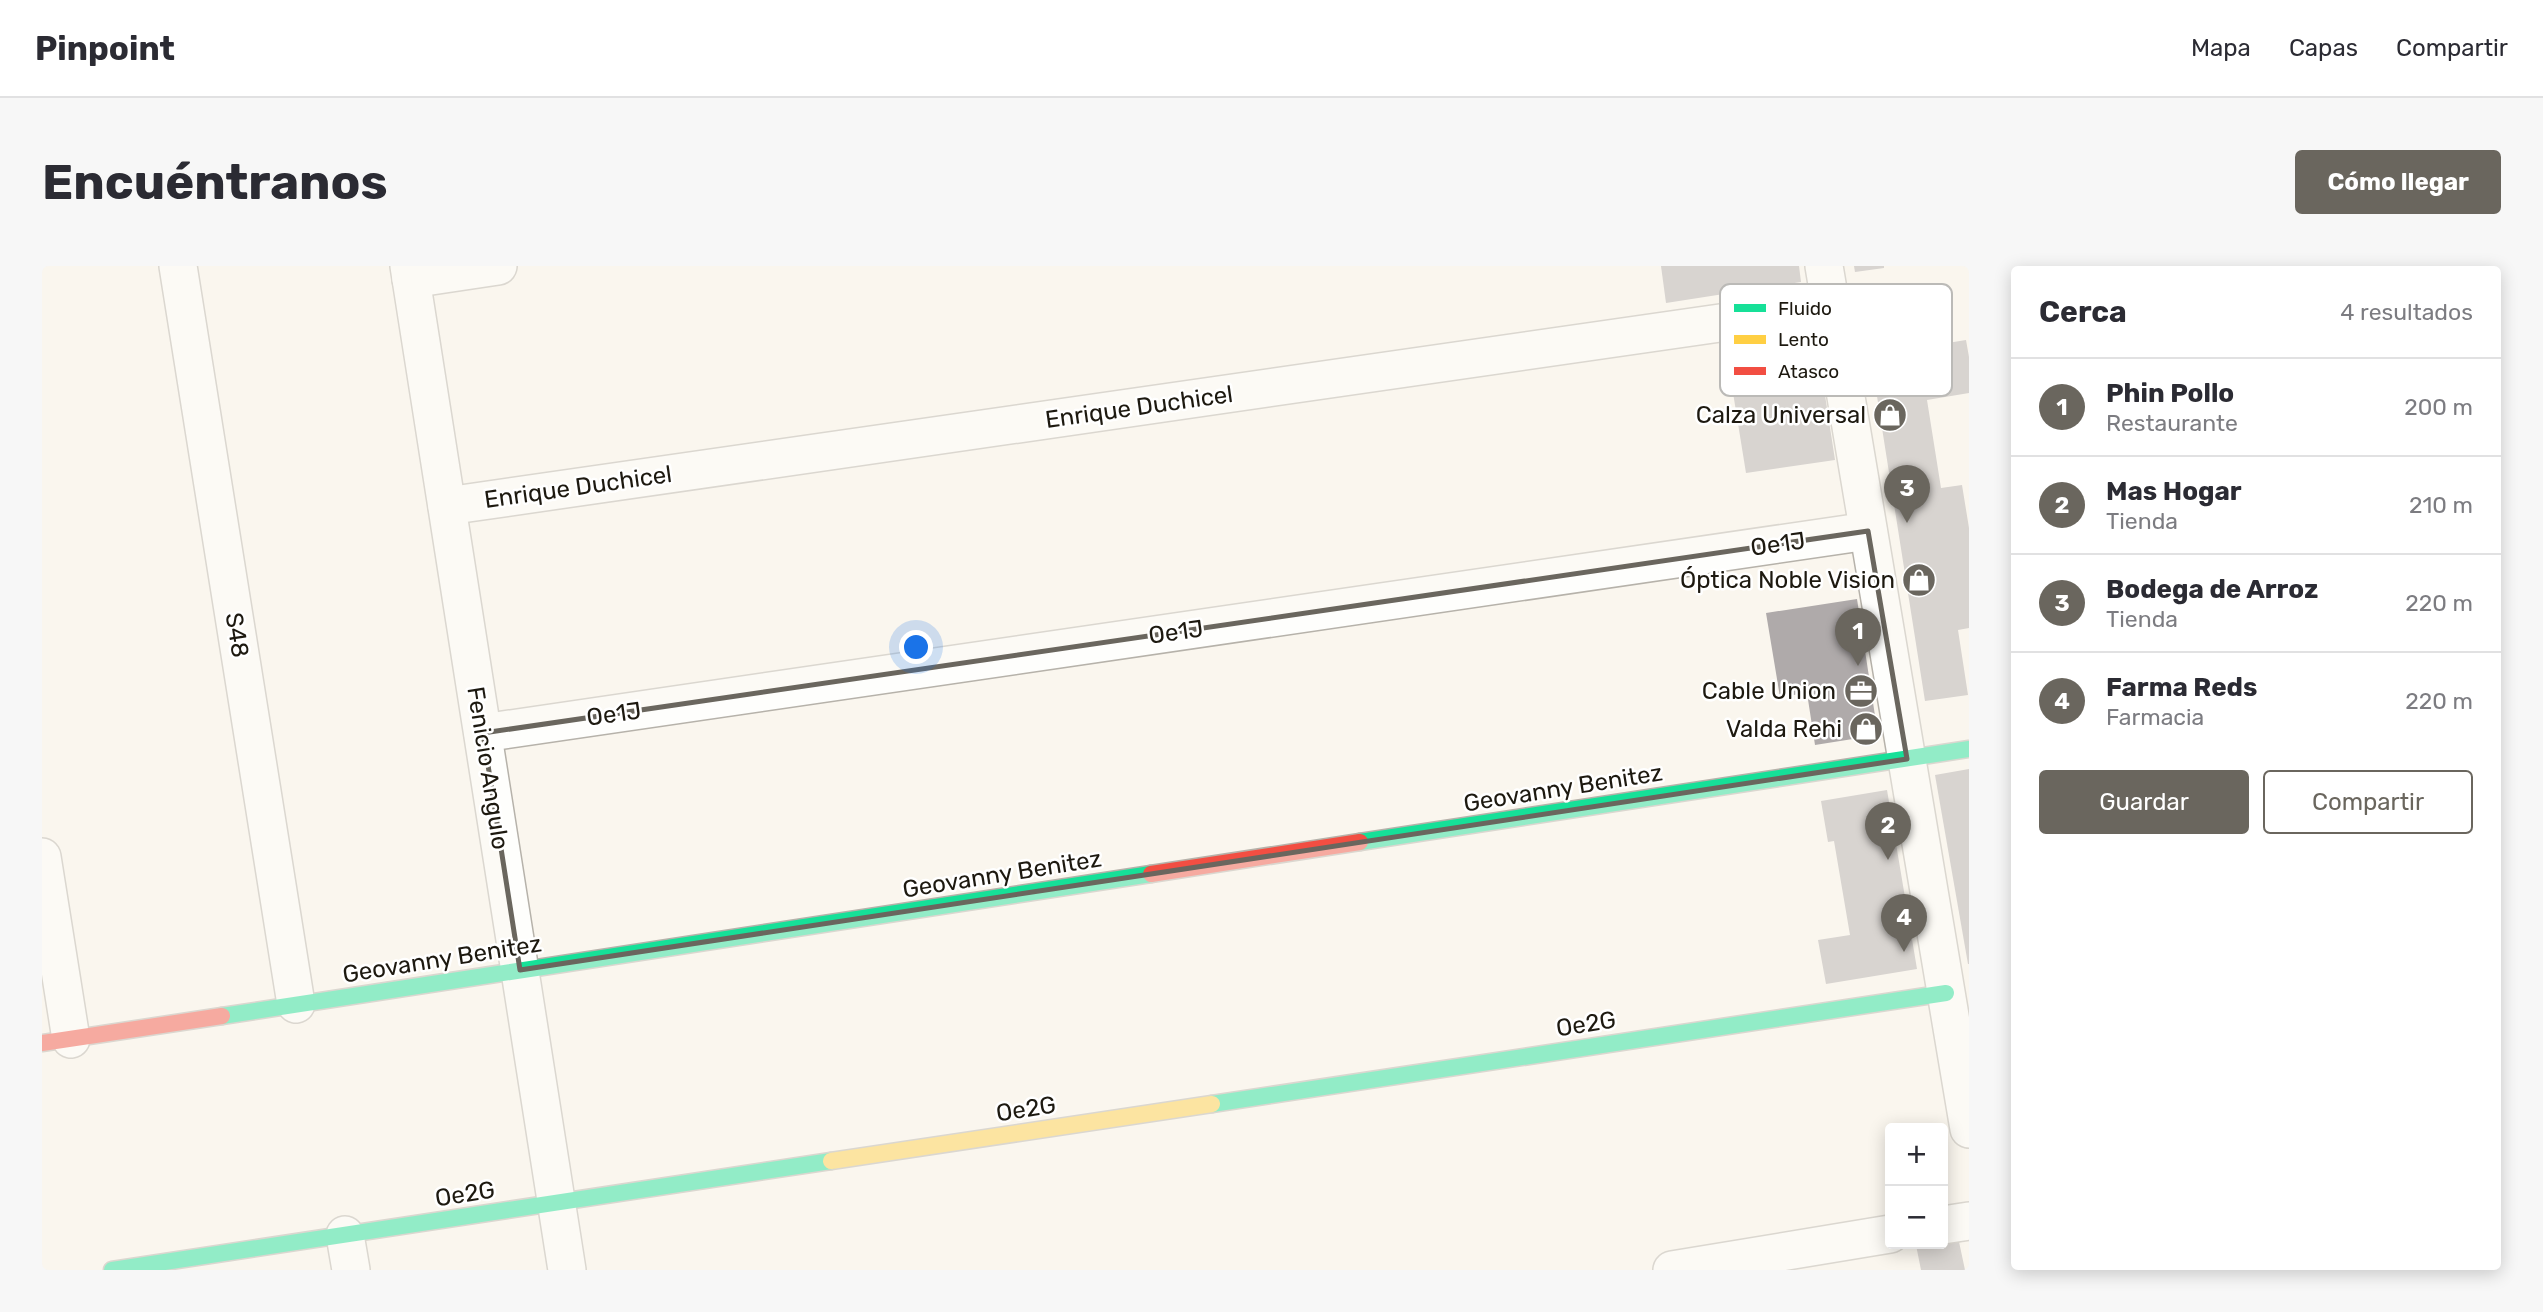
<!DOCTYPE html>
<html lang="es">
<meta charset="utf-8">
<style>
:root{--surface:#fff;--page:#f7f7f7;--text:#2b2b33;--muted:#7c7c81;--line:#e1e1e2;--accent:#6a665e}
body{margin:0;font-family:Rubik,sans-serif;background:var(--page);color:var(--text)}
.controls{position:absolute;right:21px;bottom:21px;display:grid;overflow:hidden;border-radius:7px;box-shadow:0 4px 18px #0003}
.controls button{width:63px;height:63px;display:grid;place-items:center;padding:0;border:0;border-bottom:2px solid var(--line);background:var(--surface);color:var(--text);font:35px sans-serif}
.you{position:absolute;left:875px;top:382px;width:24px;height:24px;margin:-18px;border:5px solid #fff;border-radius:50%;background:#1a73e8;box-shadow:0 0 0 10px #1a73e833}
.badge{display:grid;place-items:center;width:46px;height:46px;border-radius:50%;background:var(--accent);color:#fff;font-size:23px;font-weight:700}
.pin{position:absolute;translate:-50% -58px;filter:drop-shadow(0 2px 4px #0008)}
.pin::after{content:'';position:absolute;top:37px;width:24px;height:21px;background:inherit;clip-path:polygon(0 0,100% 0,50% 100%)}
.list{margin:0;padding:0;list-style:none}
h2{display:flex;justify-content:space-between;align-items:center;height:91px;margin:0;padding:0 28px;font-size:30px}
h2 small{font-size:23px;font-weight:400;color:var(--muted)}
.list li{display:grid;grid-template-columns:46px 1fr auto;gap:21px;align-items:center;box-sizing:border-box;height:98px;padding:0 28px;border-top:2px solid var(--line)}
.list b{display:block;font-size:26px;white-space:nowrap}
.list p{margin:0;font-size:23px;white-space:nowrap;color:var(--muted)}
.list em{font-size:23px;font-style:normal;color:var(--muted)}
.actions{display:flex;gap:14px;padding:21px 28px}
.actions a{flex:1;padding:16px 0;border:2px solid var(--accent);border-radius:7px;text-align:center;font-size:24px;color:var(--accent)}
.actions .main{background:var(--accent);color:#fff}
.map{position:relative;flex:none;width:1927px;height:1004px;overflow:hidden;border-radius:7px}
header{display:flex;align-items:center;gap:42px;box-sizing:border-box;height:98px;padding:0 35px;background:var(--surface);border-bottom:2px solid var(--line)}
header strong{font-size:33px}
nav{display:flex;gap:38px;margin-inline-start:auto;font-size:24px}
.intro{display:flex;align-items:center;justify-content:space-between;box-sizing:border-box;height:168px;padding:0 42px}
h1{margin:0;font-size:49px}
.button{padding:18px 32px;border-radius:7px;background:var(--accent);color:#fff;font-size:24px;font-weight:700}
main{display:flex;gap:42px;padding:0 42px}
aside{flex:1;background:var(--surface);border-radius:7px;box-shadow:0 4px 18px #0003}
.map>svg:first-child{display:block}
.building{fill:#afaaaa}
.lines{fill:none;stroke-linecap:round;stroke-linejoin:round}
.street-casing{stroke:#b6b2aa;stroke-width:40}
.fast-casing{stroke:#b6b2aa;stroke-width:19}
.slow-casing{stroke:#b6b2aa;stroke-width:19}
.jam-casing{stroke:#b6b2aa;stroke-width:19}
.street{stroke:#fefefc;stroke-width:37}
.fast{stroke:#16e098;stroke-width:16}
.slow{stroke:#ffcf43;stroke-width:16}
.jam{stroke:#f24e42;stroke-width:16}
.marked{fill:none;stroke:#6a665e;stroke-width:5;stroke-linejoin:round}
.labels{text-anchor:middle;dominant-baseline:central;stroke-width:5;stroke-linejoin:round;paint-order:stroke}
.street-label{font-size:24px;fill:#1d1910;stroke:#fff}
.poi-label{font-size:24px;fill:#1d1910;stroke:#fff;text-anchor:end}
.key{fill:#fff;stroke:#bbbab7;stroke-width:2}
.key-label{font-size:19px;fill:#1d1910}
</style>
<header>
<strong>Pinpoint</strong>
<nav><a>Mapa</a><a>Capas</a><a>Compartir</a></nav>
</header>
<div class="intro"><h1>Encuéntranos</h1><a class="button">Cómo llegar</a></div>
<main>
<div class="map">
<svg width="1927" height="1004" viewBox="0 0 1927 1004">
<rect width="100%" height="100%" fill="#faf6ee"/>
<!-- building -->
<g class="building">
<path d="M1619 0H1757L1759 16 1624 37Z"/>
<path d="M1812 0H1842V2L1813 6Z"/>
<path d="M1869 46 1875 82 1924 74 1927 91V127L1885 134 1899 222 1920 219 1927 262V362L1916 364 1926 429 1883 435 1823 54Z"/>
<path d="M1772 58 1793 194 1704 207 1682 71Z"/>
<path d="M1815 333 1836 469 1773 479 1765 427 1738 431 1724 347Z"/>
<path d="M1927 503V698H1926L1893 509Z"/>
<path d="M1845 524 1875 703 1784 718 1776 674 1808 669 1792 575 1786 576 1779 535Z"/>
<path d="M1916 971 1923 1004H1879L1874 979 1901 978V974Z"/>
</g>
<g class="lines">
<!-- street casing -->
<g class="street-casing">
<g id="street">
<path d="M136 0 254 738"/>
<path d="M367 0 525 1004"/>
<path d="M1782 0 1927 863"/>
<path d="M369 13 456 0"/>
<path d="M405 240 1789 41"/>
<path d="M441 467 1826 265"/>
<path d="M0 591 29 773"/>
<path d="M1901 959 1927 955"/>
<path d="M303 969 309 1004"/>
<path d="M1630 1004 1848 968"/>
</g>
</g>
<!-- fast casing -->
<g class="fast-casing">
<g id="fast">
<path d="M1318 576 1927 483"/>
<path d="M180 750 1109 608"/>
<path d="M1170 838 1904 727"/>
<path d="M70 1004 789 895"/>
</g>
</g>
<!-- slow casing -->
<g class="slow-casing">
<path id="slow" d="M789 895 1170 838"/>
</g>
<!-- jam casing -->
<g class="jam-casing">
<g id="jam">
<path d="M1109 608 1318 576"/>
<path d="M0 777 180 750"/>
</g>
</g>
<!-- street -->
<use href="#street" class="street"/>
<!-- fast -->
<use href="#fast" class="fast"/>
<!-- slow -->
<use href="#slow" class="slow"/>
<!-- jam -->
<use href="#jam" class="jam"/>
</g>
<!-- marked area -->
<path d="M0 0H1927V1004H0ZM1826 265 1865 493 478 704 441 467Z" fill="#faf6ee" fill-opacity=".55" fill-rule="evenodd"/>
<path class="marked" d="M1826 265 1865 493 478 704 441 467Z"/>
<!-- icons -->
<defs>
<g id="shop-disc" transform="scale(1.75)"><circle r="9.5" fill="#6a665e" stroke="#fff"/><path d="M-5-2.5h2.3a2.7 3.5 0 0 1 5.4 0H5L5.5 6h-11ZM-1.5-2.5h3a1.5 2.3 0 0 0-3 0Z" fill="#fff"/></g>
<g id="office-disc" transform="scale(1.75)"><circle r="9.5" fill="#6a665e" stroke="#fff"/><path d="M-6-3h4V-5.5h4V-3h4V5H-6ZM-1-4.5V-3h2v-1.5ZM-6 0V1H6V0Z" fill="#fff"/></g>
</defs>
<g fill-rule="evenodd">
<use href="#shop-disc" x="1848" y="149"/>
<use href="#shop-disc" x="1877" y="314"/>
<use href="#office-disc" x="1819" y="425"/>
<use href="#shop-disc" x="1824" y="463"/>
</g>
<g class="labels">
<!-- street labels -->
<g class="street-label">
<text transform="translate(1097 141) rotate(-8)">Enrique Duchicel</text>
<text transform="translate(536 221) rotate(-8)">Enrique Duchicel</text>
<text transform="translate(1736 278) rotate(-8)">Oe1J</text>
<text transform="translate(1134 366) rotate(-8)">Oe1J</text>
<text transform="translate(195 369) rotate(81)">S48</text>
<text transform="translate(572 448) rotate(-8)">Oe1J</text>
<text transform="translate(446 502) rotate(81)">Fenicio Angulo</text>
<text transform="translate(1521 522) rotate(-9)">Geovanny Benitez</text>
<text transform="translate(960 608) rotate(-9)">Geovanny Benitez</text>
<text transform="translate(400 693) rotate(-9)">Geovanny Benitez</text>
<text transform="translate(1544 758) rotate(-9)">Oe2G</text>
<text transform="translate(984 843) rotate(-9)">Oe2G</text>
<text transform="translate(423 928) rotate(-9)">Oe2G</text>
</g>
<!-- poi labels -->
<g class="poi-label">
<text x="1824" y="149">Calza Universal</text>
<text x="1853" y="314">Óptica Noble Vision</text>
<text x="1794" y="425">Cable Union</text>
<text x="1800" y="463">Valda Rehi</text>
</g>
</g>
<!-- legend -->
<rect x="1678" y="18" width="232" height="112" rx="10" class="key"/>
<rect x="1692" y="38" width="32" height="8" fill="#16e098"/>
<rect x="1692" y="69" width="32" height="9" fill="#ffcf43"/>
<rect x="1692" y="101" width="32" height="8" fill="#f24e42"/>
<g class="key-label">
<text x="1736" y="49">Fluido</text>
<text x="1736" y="80">Lento</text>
<text x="1736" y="112">Atasco</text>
</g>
</svg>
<div class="controls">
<button>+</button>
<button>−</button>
</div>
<div class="you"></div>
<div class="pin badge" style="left:1816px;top:400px">1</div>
<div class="pin badge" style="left:1846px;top:594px">2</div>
<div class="pin badge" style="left:1865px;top:257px">3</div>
<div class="pin badge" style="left:1862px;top:686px">4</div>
</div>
<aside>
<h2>Cerca<small>4 resultados</small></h2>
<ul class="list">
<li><span class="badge">1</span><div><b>Phin Pollo</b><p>Restaurante</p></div><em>200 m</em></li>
<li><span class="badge">2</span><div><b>Mas Hogar</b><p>Tienda</p></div><em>210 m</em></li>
<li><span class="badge">3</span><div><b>Bodega de Arroz</b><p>Tienda</p></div><em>220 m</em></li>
<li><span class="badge">4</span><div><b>Farma Reds</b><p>Farmacia</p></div><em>220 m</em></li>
</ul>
<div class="actions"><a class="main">Guardar</a><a>Compartir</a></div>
</aside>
</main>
